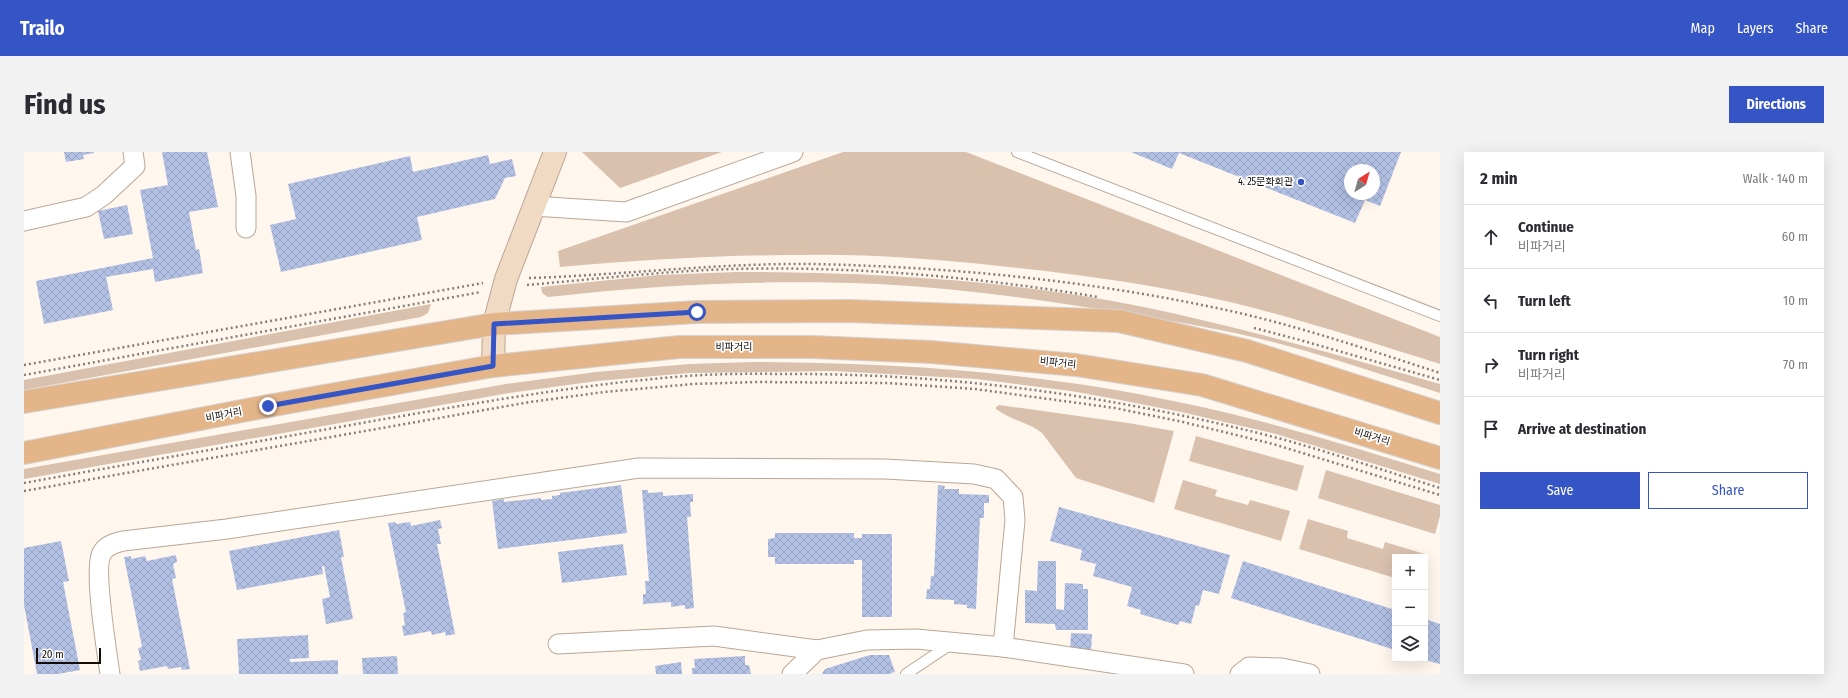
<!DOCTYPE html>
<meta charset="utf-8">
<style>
:root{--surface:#fff;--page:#f2f2f3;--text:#2b2b33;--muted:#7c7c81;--line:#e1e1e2;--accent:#3554c5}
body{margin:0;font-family:"Fira Sans Condensed","Noto Sans KR",sans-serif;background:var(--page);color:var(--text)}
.controls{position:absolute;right:12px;bottom:12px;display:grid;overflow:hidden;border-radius:0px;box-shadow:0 4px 16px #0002}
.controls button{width:36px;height:36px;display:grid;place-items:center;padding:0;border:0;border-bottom:1px solid var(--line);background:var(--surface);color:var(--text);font:20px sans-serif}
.compass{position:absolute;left:1320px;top:12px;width:36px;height:36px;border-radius:50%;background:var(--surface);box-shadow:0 4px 16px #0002;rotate:37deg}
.scale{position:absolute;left:12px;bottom:10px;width:65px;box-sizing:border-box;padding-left:4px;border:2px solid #120b06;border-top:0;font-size:11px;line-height:14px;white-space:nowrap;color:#120b06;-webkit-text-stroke:3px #fff;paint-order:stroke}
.stop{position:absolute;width:12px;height:12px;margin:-9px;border:3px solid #3554c5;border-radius:50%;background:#fff}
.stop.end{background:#3554c5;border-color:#fff;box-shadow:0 1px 4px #0008}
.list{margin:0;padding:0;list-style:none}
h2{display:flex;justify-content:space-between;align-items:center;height:52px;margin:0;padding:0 16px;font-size:17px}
h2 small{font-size:13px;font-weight:400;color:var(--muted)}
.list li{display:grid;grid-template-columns:26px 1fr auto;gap:12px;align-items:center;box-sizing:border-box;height:64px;padding:0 16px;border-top:1px solid var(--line)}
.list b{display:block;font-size:15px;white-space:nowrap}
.list p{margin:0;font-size:13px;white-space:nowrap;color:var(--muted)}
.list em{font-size:13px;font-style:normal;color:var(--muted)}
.actions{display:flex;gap:8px;padding:12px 16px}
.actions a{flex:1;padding:9px 0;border:1px solid var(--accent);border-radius:0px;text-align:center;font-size:14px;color:var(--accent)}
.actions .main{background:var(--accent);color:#fff}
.icon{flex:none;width:22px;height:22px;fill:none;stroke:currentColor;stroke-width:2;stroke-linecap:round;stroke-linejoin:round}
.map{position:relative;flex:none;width:1416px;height:522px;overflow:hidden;border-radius:0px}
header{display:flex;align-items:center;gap:24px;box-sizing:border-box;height:56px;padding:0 20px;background:var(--accent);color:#fff}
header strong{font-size:19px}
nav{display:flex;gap:22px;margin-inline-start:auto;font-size:14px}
.intro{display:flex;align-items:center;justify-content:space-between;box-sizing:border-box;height:96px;padding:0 24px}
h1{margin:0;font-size:28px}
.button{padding:10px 18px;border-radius:0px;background:var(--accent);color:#fff;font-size:14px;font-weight:700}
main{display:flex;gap:24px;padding:0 24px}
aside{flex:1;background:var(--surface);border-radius:0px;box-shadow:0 4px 16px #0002}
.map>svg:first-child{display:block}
.grass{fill:#d9c1ae}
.building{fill:url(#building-cross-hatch);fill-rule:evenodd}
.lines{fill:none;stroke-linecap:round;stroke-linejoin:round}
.lane-casing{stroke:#bba695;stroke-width:12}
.street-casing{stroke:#bba695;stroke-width:21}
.secondary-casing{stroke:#bba695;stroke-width:24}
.primary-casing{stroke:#d4d3d2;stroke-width:24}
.path{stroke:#867e78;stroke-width:2.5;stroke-dasharray:2 3;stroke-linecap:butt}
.lane{stroke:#fff;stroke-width:10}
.street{stroke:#fff;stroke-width:19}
.secondary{stroke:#f1dac4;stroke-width:22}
.primary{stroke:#e3b589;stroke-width:22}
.route{stroke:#3554c5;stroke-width:5}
.poi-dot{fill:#3554c5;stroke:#fff;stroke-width:1.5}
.labels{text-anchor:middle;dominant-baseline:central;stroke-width:3.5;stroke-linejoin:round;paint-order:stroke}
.poi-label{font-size:10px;fill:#120b06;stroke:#fff;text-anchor:end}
.street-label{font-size:10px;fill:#120b06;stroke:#fff}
</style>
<header>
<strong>Trailo</strong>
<nav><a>Map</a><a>Layers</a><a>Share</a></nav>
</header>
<div class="intro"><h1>Find us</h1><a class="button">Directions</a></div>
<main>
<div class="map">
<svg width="1416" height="522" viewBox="0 0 1416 522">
<defs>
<pattern id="building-cross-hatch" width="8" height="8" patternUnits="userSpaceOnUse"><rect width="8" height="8" fill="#b2c0e4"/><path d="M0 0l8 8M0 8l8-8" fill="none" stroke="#98a4c2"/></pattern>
</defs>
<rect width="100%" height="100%" fill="#fff6ee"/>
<!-- grass -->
<g class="grass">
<path d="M558 0H698L596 36Z"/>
<path d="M819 0H942L1416 185V212C1348 191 1279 168 1210 151 1133 133 1054 122 975 114 910 107 844 102 778 103 697 103 617 108 536 115L534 99Z"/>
<path d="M712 120C848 120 986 128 1120 155 1220 176 1318 204 1416 232V241C1371 227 1327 212 1282 199 1222 181 1160 171 1099 161 1019 148 936 136 855 132 744 127 634 133 524 145L518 141 517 135 635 123Z"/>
<path d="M407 152 404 161 397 165 0 238V228Z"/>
<path d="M730 210C876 211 1015 220 1159 251 1246 269 1331 296 1416 322V332L1252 282 1157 260 1091 247 1047 239 953 227 809 219 665 221 573 229 485 241 0 327V317L482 232 572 220 666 212Z"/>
<path d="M975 253 1104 271 1150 279 1130 351 1052 326 1018 281C1004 270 986 268 972 257V255Z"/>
<path d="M1172 284 1280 314 1273 339 1165 309Z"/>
<path d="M1302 318 1416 353V364L1411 382 1294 346Z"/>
<path d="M1159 328 1193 338 1191 344 1224 353 1226 348 1266 359 1257 389 1150 357Z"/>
<path d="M1284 367 1324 379 1323 386 1359 397 1361 390 1404 403 1401 413V405H1371V426L1275 397Z"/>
</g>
<!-- building -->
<g class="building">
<path d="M40 0H70V1L59 3 60 7 42 10Z"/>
<path d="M138 0H183L194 55 165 60 172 98 175 97 179 121 131 130 129 117 82 125 89 158 20 172 12 129 129 106 116 38 144 33Z"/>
<path d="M1107 0H1377L1356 54 1341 48 1331 71 1155 1 1148 17ZM1326 18H1350V42H1326Z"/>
<path d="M464 3 466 12 488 7 492 24 481 26 471 47 393 65 398 88 257 120 246 73 272 67 264 32 386 4 389 20Z"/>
<path d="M103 53 109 82 80 87 74 59Z"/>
<path d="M597 333 603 381 474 397 468 349 480 347V350L517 346V348L528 347V344L536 343V341Z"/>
<path d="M914 333 921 334 920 337H935V342L965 343V351H960V366H956L952 457 943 456V453L930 452V448L902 447 903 437H906L907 424H910Z"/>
<path d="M618 338H624V341L639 340V344L669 342V350H666L667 365H663L670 456 661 457V453L647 455V450L619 452V442H622L621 429H625Z"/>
<path d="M1035 355 1206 403 1195 442 1179 438 1175 454 1172 453 1167 472 1156 469 1154 473 1116 462 1117 458 1103 454 1108 435 1069 424 1072 412 1056 408 1058 398 1026 389Z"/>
<path d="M416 368 418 376 414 377 417 392H413L431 482 422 484 421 480 408 483 407 479 380 484 378 474 381 473 379 461 382 460 364 371 371 370 372 372 386 370 387 374Z"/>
<path d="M315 378 320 405H317L329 467 302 472 298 447 306 445 300 414H298L299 422 213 438 205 399Z"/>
<path d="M751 381H830V386H838V382H868V465H838V408H830V412H751V405H744V387L751 386Z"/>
<path d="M37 389 45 429 39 430 56 518 34 522H13L0 453V396Z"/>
<path d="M599 392 603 423 538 431 534 400Z"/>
<path d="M152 403 153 410 149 412 152 426 148 427 166 517 158 518 157 515 144 517 143 514 116 519 114 509 117 508 114 496 118 495 100 405 107 404V407L121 404 123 409Z"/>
<path d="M1014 409H1032V457L1040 458 1041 431 1059 432V437H1064V478H1032L1031 472 1001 471V438L1013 439Z"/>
<path d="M1219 409 1371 458V498L1207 446Z"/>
<path d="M1401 467 1416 472V512L1401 508Z"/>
<path d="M1047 481 1068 482 1067 499 1046 498Z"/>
<path d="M284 483 285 506 266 507V510L314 508V522H215L213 487Z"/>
<path d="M846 503H865L871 520 865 522H798L801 517Z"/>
<path d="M373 504 374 522H339L338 506Z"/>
<path d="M721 504V513H725L727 522H668V516H671L670 507Z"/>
<path d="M657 510 658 522H632L631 514Z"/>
</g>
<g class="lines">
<!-- lane casing -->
<g class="lane-casing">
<g id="lane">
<path d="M993 0 1416 164"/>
<path d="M882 522 927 492"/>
</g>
</g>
<!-- street casing -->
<g class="street-casing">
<g id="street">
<path d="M216 0 222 44V76"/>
<path d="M509 54 602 60 769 0"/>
<path d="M0 69 62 55 80 43 111 14 109 0"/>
<path d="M534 492 690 484 793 498"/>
<path d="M86 522C83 501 69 415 78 401 82 393 91 391 99 389L203 377 615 316 861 317 950 322 972 327 989 345 991 368 979 495"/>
<path d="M768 522 793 498 843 488 892 487 979 495 1160 522"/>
<path d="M1216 522 1225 515 1258 516 1286 522"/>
</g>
</g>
<!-- secondary casing -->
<g class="secondary-casing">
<path id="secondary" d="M469 214 470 172 482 127 531 0"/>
</g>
<!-- primary casing -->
<g class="primary-casing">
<g id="primary">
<path d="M0 250 470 172 673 160 825 159 1095 169 1223 199 1416 261"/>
<path d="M0 301 244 254 469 214 655 195H788L907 200 1052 213 1178 233 1416 306"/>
</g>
</g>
<!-- path -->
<g class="path">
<path d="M505 126C599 123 693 111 788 112 930 115 1072 129 1211 160 1281 176 1348 199 1416 221"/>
<path d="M503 133C572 127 641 119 710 117 832 114 954 125 1074 145"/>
<path d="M1230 176 1276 188 1416 228"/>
<path d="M0 213 459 131"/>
<path d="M0 223 457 140"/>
<path d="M0 331C116 310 232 290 349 269 453 251 557 232 663 224 702 221 740 222 779 222 940 223 1094 245 1250 285 1306 300 1361 319 1416 336"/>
<path d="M0 339 506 250 580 240 669 232 733 230 864 231 951 237 1091 256 1159 270 1249 292 1416 343"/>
</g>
<!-- lane -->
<use href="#lane" class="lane"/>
<!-- street -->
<use href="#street" class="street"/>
<!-- secondary -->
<use href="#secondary" class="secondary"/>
<!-- primary -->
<use href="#primary" class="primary"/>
</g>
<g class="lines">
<!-- route -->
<path class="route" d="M244 254 469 214 470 172 673 160"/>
</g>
<!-- markers -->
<circle class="poi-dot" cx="1277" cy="30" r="4"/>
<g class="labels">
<!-- poi labels -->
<g class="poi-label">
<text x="1269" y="30">4. 25문화회관</text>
</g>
<!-- street labels -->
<g class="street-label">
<text x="710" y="195">비파거리</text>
<text transform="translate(1034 211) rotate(6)">비파거리</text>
<text transform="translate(200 263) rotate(-11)">비파거리</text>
<text transform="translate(1348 285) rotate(17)">비파거리</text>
</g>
</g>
</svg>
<div class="controls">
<button>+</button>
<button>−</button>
<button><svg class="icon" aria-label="layers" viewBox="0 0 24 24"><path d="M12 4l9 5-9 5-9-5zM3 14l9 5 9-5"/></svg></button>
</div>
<svg class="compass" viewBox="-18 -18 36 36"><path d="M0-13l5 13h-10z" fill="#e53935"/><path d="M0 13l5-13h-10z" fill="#7c7c81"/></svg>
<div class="scale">20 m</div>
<div class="stop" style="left:673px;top:160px"></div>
<div class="stop end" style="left:244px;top:254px"></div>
</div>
<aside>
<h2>2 min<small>Walk · 140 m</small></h2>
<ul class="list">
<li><svg class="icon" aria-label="ahead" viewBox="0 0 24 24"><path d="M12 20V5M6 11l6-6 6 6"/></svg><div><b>Continue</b><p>비파거리</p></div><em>60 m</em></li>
<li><svg class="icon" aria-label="left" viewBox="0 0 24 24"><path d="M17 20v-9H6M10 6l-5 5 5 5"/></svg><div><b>Turn left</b></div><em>10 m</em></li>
<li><svg class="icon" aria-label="right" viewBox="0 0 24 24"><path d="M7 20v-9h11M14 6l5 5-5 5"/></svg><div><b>Turn right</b><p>비파거리</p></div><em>70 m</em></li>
<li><svg class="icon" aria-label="arrive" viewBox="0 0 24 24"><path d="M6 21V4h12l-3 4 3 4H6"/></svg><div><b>Arrive at destination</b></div></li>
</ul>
<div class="actions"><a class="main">Save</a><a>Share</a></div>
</aside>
</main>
